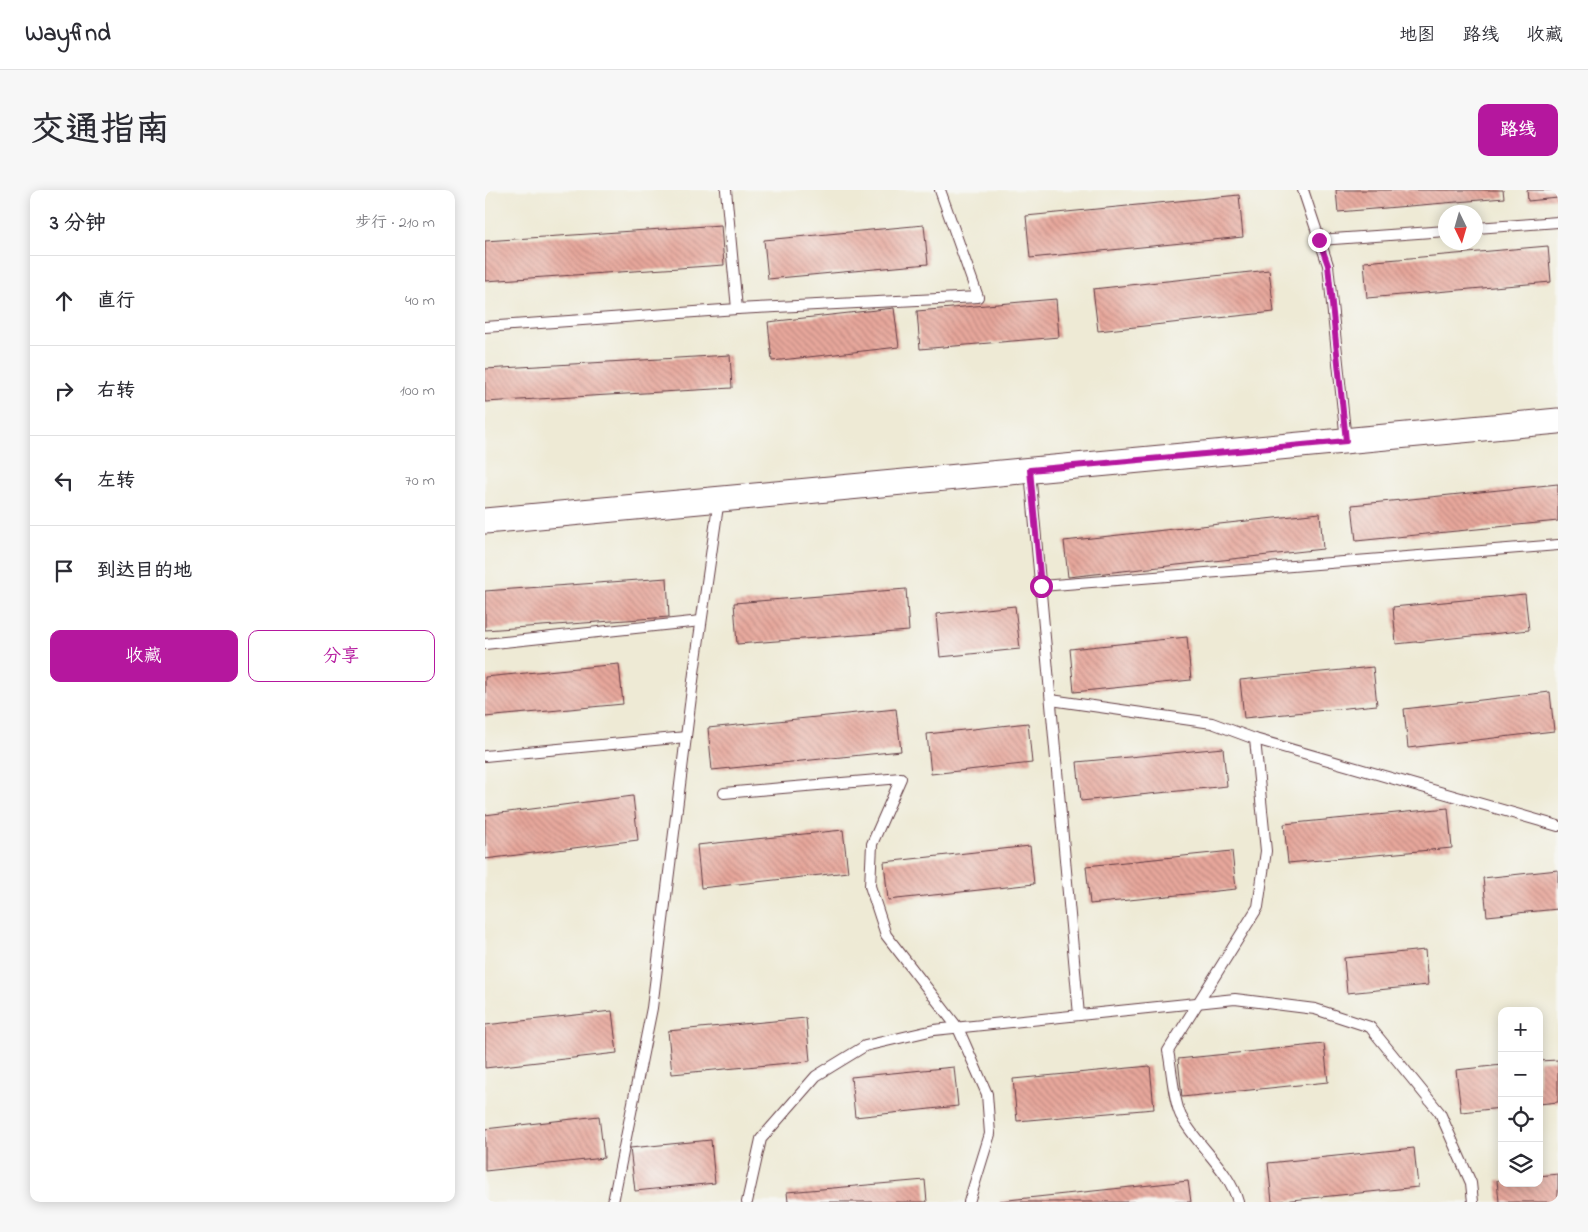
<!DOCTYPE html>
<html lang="zh">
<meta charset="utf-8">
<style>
:root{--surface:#fff;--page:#f7f7f7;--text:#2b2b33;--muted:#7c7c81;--line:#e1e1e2;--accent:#b5179e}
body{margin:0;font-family:"Indie Flower","LXGW WenKai TC",sans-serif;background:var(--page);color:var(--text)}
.controls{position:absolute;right:15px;bottom:15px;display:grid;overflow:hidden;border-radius:10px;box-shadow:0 2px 12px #0003}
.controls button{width:45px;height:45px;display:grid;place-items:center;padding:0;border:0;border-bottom:1px solid var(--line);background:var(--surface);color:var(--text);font:25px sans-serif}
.compass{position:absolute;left:953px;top:15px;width:45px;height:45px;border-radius:50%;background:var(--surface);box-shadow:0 2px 12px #0003;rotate:175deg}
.stop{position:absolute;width:15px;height:15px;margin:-11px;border:4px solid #b5179e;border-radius:50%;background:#fff}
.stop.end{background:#b5179e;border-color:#fff;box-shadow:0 1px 5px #0008}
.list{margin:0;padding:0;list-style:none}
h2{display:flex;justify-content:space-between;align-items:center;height:65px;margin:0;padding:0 20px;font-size:21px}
h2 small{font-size:16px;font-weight:400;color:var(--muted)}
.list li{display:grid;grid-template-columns:32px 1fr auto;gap:15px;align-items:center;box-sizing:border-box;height:90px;padding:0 20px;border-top:1px solid var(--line)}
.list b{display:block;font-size:19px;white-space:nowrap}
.list em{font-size:16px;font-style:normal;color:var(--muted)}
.actions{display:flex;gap:10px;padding:15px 20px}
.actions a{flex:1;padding:11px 0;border:1px solid var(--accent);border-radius:10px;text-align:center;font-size:18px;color:var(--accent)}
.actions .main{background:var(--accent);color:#fff}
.icon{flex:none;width:28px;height:28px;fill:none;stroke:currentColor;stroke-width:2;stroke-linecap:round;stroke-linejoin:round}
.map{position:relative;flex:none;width:1073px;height:1012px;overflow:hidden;border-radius:10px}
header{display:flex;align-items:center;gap:30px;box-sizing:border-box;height:70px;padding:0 25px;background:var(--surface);border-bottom:1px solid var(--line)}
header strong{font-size:24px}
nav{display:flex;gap:28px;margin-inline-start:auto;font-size:18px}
.intro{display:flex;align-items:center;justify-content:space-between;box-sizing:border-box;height:120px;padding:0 30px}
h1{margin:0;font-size:35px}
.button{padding:12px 22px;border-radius:10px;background:var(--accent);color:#fff;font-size:18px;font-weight:700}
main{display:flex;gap:30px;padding:0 30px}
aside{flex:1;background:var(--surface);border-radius:10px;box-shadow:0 2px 12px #0003}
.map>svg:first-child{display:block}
.building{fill:url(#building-back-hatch)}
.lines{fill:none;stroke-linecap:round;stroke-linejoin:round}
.service-casing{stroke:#633d44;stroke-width:12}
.tertiary-casing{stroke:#633d44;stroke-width:27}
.service{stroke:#fff;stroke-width:10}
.tertiary{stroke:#fff;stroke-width:25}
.route{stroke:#b5179e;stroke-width:6}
</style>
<header>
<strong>Wayfind</strong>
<nav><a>地图</a><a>路线</a><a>收藏</a></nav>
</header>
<div class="intro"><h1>交通指南</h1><a class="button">路线</a></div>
<main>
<aside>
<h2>3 分钟<small>步行 · 210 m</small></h2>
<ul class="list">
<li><svg class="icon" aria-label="ahead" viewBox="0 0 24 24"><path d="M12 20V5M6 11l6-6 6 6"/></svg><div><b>直行</b></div><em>40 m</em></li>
<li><svg class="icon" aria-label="right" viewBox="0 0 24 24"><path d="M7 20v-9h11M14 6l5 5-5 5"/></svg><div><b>右转</b></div><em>100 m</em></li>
<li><svg class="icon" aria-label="left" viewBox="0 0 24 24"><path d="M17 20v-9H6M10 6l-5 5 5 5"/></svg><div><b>左转</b></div><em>70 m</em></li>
<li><svg class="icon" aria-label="arrive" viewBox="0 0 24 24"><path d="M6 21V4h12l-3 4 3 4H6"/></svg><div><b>到达目的地</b></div></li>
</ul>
<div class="actions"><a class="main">收藏</a><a>分享</a></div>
</aside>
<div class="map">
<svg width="1073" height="1012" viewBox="0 0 1073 1012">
<defs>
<pattern id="building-back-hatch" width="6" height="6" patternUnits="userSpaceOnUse" patternTransform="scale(1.25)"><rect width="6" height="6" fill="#e7a79b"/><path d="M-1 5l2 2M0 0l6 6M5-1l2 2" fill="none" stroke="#bd877f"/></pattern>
</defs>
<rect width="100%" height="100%" fill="#f6f6f2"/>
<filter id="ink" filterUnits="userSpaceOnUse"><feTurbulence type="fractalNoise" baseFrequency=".02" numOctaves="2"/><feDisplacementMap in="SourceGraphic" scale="10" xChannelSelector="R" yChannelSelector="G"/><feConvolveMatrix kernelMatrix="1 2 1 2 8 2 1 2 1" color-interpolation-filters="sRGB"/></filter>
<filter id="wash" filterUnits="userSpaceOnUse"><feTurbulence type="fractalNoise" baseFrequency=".0096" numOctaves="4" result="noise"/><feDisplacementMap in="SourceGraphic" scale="20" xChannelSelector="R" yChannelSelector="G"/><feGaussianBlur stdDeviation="1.12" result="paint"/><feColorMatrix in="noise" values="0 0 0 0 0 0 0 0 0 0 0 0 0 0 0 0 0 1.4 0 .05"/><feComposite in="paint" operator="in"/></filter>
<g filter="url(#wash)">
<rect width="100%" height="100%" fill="#eeead5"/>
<g id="blocks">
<!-- building -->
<g class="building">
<path d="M851 0H1018L1019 8 853 22Z"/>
<path d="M1042 0H1073V8L1043 11Z"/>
<path d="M754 5 758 47 545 68 541 26Z"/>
<path d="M236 35 239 75 0 91V51Z"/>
<path d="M439 35 443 74 283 89 279 50Z"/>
<path d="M1063 56 1066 92 882 108 879 72Z"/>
<path d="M784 80 789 122 613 141 608 99Z"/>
<path d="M571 109 574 147 435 159 432 121Z"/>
<path d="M409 118 414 157 287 171 283 132Z"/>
<path d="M245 165 247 198 0 212V179Z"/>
<path d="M1073 294V331L871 351 867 315Z"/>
<path d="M835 323 838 359 583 387 579 351Z"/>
<path d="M182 388 184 427 0 440V401Z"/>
<path d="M421 399 424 441 252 454 249 413Z"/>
<path d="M1040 404 1044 440 911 454 908 417Z"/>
<path d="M530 416 535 459 455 467 451 424Z"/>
<path d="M702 447 706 490 589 502 585 459Z"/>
<path d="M134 474 138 514 0 527V487Z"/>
<path d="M888 477 892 515 759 528 755 490Z"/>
<path d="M1065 502 1069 541 923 558 919 519Z"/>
<path d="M411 519 416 561 227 580 223 538Z"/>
<path d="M543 533 547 573 446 584 442 544Z"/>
<path d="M738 558 742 596 596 611 592 572Z"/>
<path d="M148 606 153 650 0 669V625Z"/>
<path d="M963 618 967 658 803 673 799 634Z"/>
<path d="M358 640 363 682 216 698 212 655Z"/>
<path d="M545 656 549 694 403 710 399 672Z"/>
<path d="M747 661 751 699 605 714 601 676Z"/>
<path d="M1073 680V719L1002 726 998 688Z"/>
<path d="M940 760 943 795 862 803 859 768Z"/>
<path d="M127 821 132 863 0 878V835Z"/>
<path d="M321 828 325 871 187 884 183 841Z"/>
<path d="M839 854 843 892 697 907 693 869Z"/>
<path d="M1073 870V912L1054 914V871Z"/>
<path d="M1017 875V918L976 922 971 880Z"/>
<path d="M665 876 669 919 532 931 528 889Z"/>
<path d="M469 877 473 916 370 927 366 887Z"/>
<path d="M114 926 119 968 0 981V939Z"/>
<path d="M226 950 230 993 150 1001 145 958Z"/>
<path d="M929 958 933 997 787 1012 783 973Z"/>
<path d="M1073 984V1012H1014L1012 990H1017V993H1054V986Z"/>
<path d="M440 990 442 1012H303L302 1002Z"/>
<path d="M703 991 706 1012H514V1011Z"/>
</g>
</g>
</g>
<g filter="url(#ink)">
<use href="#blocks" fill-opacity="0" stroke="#633d44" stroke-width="1"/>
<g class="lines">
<!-- service casing -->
<g class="service-casing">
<g id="service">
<path d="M818 0 843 75 861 251"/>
<path d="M991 38 1073 32"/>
<path d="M834 50 961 41"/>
<path d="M252 119 493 107 455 0"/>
<path d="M0 137 252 119 241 0"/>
<path d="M545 281 594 825"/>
<path d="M556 396 1073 355"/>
<path d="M0 454 216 431"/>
<path d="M566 510 727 533 770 549 781 661 773 717 683 861C687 879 688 910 696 926 712 956 744 979 753 1012"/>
<path d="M770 549 1073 636"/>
<path d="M0 566 201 547"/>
<path d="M239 603 416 588 387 654 385 696 401 745 473 838 502 904 505 944 484 1012"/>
<path d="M128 1012 167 818 209 483 234 309"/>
<path d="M262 1012 276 949 331 886 380 856 449 840 750 809 830 819 885 837 955 923 986 993 988 1012"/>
</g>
</g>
<!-- tertiary casing -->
<g class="tertiary-casing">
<path id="tertiary" d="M0 331 1073 231"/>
</g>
<!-- service -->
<use href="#service" class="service"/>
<!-- tertiary -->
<use href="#tertiary" class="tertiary"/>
</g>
</g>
<g class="lines" filter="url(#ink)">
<!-- route -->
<path class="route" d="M556 396 545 280 861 251 843 75 834 50"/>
</g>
</svg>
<div class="controls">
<button>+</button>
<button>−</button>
<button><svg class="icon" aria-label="locate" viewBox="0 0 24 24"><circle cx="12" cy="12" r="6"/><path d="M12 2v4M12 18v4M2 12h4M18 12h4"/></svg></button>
<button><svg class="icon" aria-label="layers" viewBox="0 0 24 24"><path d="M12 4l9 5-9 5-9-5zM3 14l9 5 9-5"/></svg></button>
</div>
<svg class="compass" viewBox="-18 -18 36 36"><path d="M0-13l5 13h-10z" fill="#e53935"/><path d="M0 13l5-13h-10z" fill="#7c7c81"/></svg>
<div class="stop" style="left:556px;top:396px"></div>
<div class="stop end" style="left:834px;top:50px"></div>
</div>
</main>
